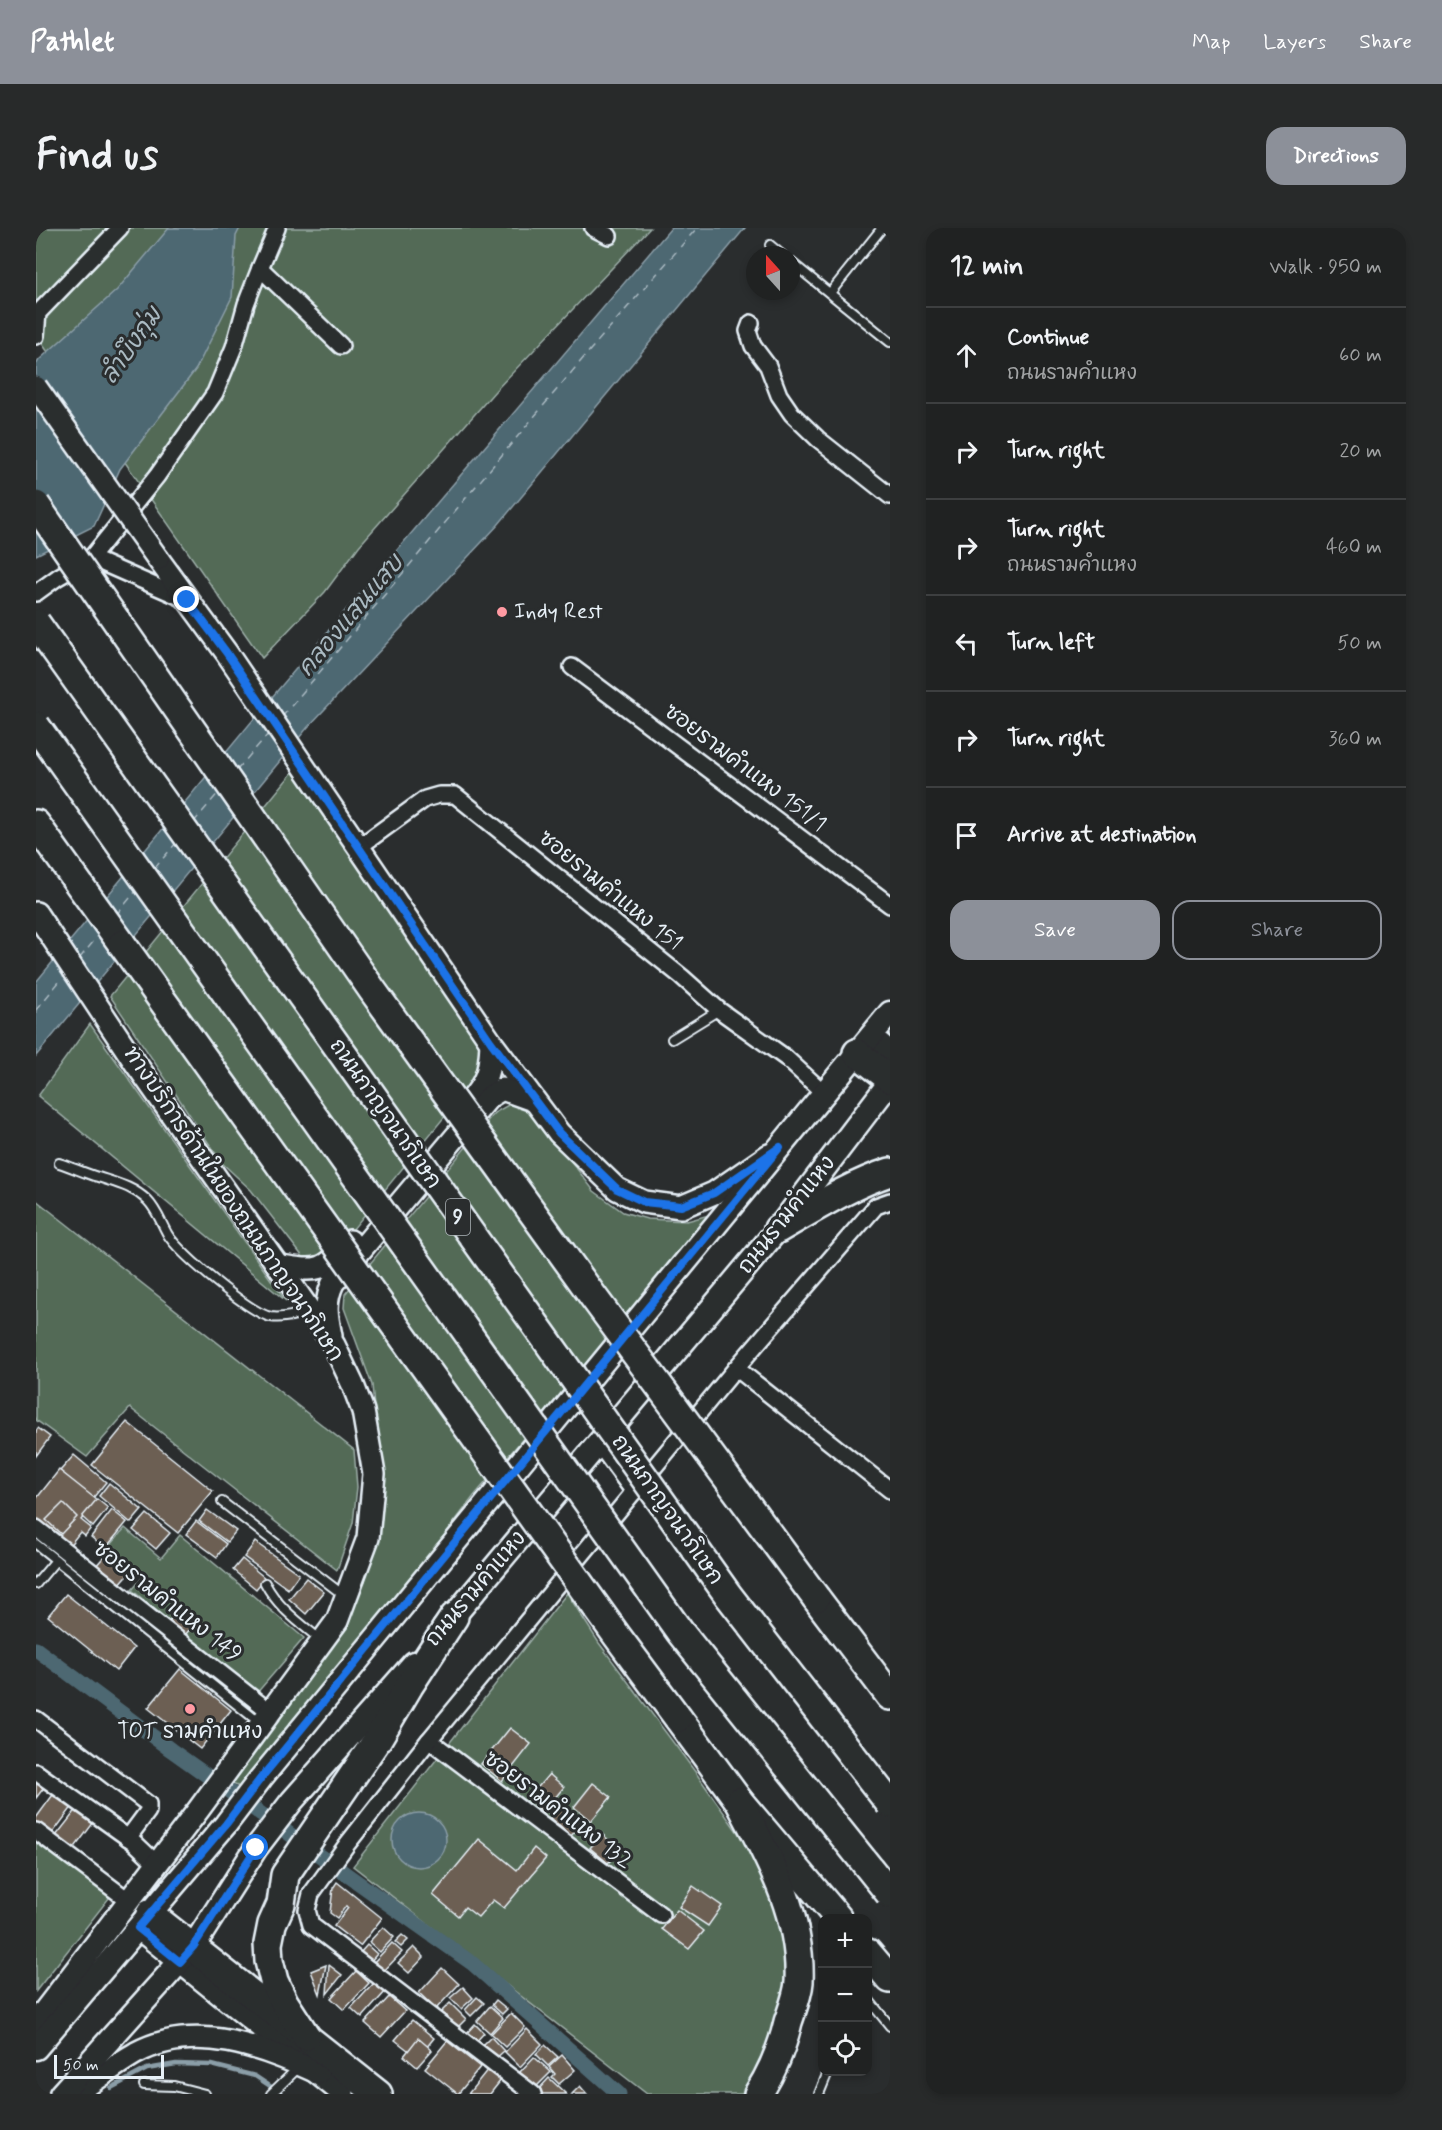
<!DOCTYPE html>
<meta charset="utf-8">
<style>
:root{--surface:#202222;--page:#282a2a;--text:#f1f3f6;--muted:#a2a4a5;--line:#3d3f40;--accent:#8c9099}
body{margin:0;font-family:Mynerve,"Playpen Sans Thai",sans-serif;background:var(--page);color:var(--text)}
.controls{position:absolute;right:18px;bottom:18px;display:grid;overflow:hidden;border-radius:12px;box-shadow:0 3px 9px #0003}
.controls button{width:54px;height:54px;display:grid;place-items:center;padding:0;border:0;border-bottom:2px solid var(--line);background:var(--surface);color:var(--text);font:30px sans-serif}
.compass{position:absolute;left:710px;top:18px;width:54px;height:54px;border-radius:50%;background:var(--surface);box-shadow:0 3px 9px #0003;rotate:339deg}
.scale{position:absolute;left:18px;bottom:15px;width:110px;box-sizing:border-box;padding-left:6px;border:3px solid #e8f1f8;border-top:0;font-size:16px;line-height:21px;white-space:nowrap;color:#e8f1f8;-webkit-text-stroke:4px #2a2d2e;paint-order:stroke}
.stop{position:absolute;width:18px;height:18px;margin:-14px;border:4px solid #1a73e8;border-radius:50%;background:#fff}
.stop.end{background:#1a73e8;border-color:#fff;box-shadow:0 2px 6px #0008}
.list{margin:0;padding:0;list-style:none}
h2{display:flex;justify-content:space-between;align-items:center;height:78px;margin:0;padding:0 24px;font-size:26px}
h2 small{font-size:20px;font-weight:400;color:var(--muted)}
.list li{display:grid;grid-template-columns:39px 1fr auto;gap:18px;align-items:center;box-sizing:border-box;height:96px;padding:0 24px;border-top:2px solid var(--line)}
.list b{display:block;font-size:22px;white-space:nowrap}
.list p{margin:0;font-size:20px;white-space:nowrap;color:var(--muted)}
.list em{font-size:20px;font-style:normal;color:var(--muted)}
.actions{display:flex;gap:12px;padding:18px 24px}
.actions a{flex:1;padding:14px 0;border:2px solid var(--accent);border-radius:18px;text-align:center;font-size:21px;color:var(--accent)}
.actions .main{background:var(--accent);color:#fff}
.icon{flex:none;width:33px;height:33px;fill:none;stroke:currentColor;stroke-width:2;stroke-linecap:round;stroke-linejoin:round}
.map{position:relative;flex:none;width:854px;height:1866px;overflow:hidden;border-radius:18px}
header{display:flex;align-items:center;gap:36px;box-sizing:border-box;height:84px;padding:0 30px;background:var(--accent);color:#fff}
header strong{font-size:28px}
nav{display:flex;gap:33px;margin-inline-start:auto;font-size:21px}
.intro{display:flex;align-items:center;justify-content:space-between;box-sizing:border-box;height:144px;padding:0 36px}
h1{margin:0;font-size:42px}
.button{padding:15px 27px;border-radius:18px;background:var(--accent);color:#fff;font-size:21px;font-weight:700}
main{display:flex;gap:36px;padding:0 36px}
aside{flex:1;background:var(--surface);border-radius:18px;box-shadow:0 3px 9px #0003}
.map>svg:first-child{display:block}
.green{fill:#526a57;stroke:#9daea8;stroke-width:1.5}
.water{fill:#4d6772;stroke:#8b9ea8;stroke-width:1.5}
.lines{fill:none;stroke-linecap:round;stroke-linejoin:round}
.stream{stroke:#8b9ea8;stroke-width:4.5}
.canal{stroke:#4d6772;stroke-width:15}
.ferry{stroke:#aabac2;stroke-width:1.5;stroke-dasharray:8 6;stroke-linecap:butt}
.building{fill:#6c5f53;stroke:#e8f1f8;stroke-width:1.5}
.service-casing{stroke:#e8f1f8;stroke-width:12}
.minor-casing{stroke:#e8f1f8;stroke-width:20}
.secondary-casing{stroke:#e8f1f8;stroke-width:26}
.primary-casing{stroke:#e8f1f8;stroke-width:27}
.motorway-casing{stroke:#e8f1f8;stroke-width:32}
.service{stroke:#2a2d2e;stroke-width:8}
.minor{stroke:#2a2d2e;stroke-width:15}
.secondary{stroke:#2a2d2e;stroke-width:21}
.primary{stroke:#2a2d2e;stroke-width:22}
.motorway{stroke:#2a2d2e;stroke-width:27}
.secondary-bridge-casing{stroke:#e8f1f8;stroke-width:26;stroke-linecap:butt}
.motorway-bridge-casing{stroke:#e8f1f8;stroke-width:32;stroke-linecap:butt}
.secondary-bridge{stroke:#2a2d2e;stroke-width:21}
.motorway-bridge{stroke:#2a2d2e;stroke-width:27}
.route{stroke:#1a73e8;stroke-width:8}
.poi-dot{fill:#ff9aa2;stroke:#2a2d2e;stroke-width:2}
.labels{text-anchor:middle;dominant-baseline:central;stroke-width:6;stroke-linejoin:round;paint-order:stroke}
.shield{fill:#2a2d2e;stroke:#afb6bb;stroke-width:1.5}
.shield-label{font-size:21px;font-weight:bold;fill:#e8f1f8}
.poi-label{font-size:22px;fill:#e8f1f8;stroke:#2a2d2e;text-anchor:start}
.street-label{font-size:22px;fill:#e8f1f8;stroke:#2a2d2e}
.water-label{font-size:24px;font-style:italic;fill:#aabac2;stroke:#2a2d2e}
</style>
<header>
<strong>Pathlet</strong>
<nav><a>Map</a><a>Layers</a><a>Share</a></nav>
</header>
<div class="intro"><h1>Find us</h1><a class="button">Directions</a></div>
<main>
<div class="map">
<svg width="854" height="1866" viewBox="0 0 854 1866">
<rect width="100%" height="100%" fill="#2a2d2e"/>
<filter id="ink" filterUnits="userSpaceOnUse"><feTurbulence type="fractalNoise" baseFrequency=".0167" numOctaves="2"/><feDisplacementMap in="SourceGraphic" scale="12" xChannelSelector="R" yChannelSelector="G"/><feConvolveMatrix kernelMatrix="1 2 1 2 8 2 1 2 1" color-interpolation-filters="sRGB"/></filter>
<g filter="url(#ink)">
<!-- green -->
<g class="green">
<path d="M0 0H614L460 162 323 318 289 364 226 430 0 107Z"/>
<path d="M261 539 449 818 445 844 295 1028 281 1034 267 1029 215 962 186 935 74 768Z"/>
<path d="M54 796 250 1073 2 868Z"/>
<path d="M474 876 497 884 558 963 587 984 611 991 651 993 680 985 438 1268 321 1423 205 1560 193 1554 292 1424 329 1353 343 1289 344 1246 336 1157 308 1080 309 1066 458 885Z"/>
<path d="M0 972 318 1222 321 1259 317 1295 301 1342 94 1180 51 1229 0 1192Z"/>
<path d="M89 1300 125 1330 144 1307 268 1410 220 1466 96 1362 108 1348 73 1318Z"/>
<path d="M531 1365 563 1415 660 1545 731 1646 748 1702 753 1757 740 1799 719 1847 705 1866H611L317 1638Z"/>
<path d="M0 1609 77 1665 0 1763Z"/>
</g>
<!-- water -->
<g class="water">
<path d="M133 0H204L200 8 196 69 160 141 84 241 58 298 0 327V137L3 132 81 62Z"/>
<path d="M635 0H709L462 297 272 499 0 828V754L236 469Z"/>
<circle cx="383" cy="1612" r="27"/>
</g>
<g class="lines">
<!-- stream -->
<path class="stream" d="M75 1860 111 1841 140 1836 176 1837 219 1848 246 1866"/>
<!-- canal -->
<path class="canal" d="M0 1421 135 1522 437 1736 583 1866"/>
<!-- ferry -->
<g class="ferry">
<path d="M246 489 555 121 661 0"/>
<path d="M201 542 233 505"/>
<path d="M157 595 183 564"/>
<path d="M118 641 140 615"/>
<path d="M80 687 100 663"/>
<path d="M43 731 63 707"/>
<path d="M0 782 28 748"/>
</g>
</g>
<!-- building -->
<g class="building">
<path d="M91 1194 177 1263 142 1305 56 1237Z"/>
<path d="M2 1200 14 1209 0 1228V1203Z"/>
<path d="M38 1227 70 1254 57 1270 24 1243Z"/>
<path d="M23 1242 61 1272 45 1292 55 1300 49 1308 44 1304 33 1318 0 1292V1271Z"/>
<path d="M73 1255 106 1282 95 1295 63 1268Z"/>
<path d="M61 1271 72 1280 57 1299 46 1289Z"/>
<path d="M27 1275 41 1289 25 1306 10 1292Z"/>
<path d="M76 1282 91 1294 69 1321 55 1309Z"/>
<path d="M171 1282 200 1303 191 1314 163 1293Z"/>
<path d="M111 1286 134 1305 120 1321 97 1302Z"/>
<path d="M160 1293 190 1316 181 1329 150 1306Z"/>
<path d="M219 1314 263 1346 252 1361 208 1329Z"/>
<path d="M73 1323 96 1342 82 1358 59 1339Z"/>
<path d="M206 1331 229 1350 220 1361 197 1342Z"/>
<path d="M270 1350 288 1364 270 1386 253 1371Z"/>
<path d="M30 1366 98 1420 80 1443 12 1388Z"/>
<path d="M145 1379 161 1393 149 1407 133 1393Z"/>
<path d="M144 1441 195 1482 164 1521 112 1480Z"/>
<path d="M474 1500 495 1516 466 1553 445 1536Z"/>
<path d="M513 1546 528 1559 507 1584 492 1571Z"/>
<path d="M0 1549 10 1557 0 1570Z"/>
<path d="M557 1555 575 1569 555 1593 538 1579Z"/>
<path d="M19 1564 37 1578 16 1606 0 1594V1590Z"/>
<path d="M525 1576 547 1594 535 1608 514 1590Z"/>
<path d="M41 1581 58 1594 37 1622 19 1609Z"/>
<path d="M566 1606 584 1622 572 1635 554 1620Z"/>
<path d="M443 1611 481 1642 498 1620 510 1630 468 1680 457 1672 442 1689 429 1679 422 1688 397 1667Z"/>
<path d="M301 1654 346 1690 324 1718 298 1698 312 1680 310 1678 301 1690 294 1685 297 1660Z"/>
<path d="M657 1658 686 1678 672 1698 643 1679Z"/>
<path d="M641 1682 668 1703 653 1721 626 1701Z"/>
<path d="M347 1699 358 1709 344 1724 333 1714Z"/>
<path d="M366 1707 372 1712 365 1719 359 1714Z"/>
<path d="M356 1715 366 1724 346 1745 336 1736Z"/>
<path d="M331 1717 341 1726 334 1734 324 1725Z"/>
<path d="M378 1719 388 1729 373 1745 362 1735Z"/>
<path d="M290 1737 284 1766 275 1743Z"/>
<path d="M293 1737 306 1747 291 1766Z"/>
<path d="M406 1740 423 1756 400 1781 383 1765Z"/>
<path d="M320 1743 333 1755 308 1782 295 1770Z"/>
<path d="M338 1755 349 1764 326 1790 315 1780Z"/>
<path d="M427 1759 437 1770 425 1781 414 1770Z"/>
<path d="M353 1769 369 1783 345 1809 329 1795Z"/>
<path d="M441 1769 448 1775 435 1788 429 1782Z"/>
<path d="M460 1772 471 1781 466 1786 456 1777Z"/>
<path d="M414 1775 430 1791 419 1802 403 1786Z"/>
<path d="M454 1778 467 1790 454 1805 441 1793Z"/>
<path d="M475 1785 489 1799 469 1819 455 1806Z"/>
<path d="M376 1792 398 1810 382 1830 359 1812Z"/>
<path d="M439 1796 448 1805 437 1817 428 1808Z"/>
<path d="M491 1801 506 1816 484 1839 469 1824Z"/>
<path d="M455 1809 468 1823 459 1831 447 1817Z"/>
<path d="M382 1810 396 1822 381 1839 368 1828Z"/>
<path d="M411 1813 444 1839 422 1866 389 1840Z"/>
<path d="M509 1817 522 1829 512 1838 500 1826Z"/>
<path d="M526 1827 539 1842 523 1856 516 1849 519 1846 513 1839Z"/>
<path d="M498 1829 515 1844 499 1860 483 1845Z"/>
<path d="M452 1841 465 1852 454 1866H432Z"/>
<path d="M513 1850 530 1866H507L502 1862Z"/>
<path d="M544 1858 551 1866H536Z"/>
</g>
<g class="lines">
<!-- service casing -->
<g class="service-casing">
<g id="service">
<path d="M734 17 746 27"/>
<path d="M755 34 854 114"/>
<path d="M794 65 846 0"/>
<path d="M636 811 683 782"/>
<path d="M23 935C36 939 48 945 62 949 80 955 96 958 111 972 121 982 125 995 132 1007 144 1026 214 1085 235 1089 247 1091 260 1087 271 1084"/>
<path d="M186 1274 310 1369"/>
<path d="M0 1316 224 1495"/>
<path d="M229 1355C242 1380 264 1395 286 1413"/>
<path d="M0 1356 20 1332"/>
<path d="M832 1771 854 1798"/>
<path d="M108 1857 138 1858 169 1866"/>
<path d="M235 1866 264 1838"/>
<path d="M783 1866 792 1844"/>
</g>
</g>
<!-- minor casing -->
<g class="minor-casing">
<g id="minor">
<path d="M557 0 573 8"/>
<path d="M224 40 241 0"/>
<path d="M715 95 712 103 717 118 732 138 743 167 756 186 782 211 854 268"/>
<path d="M0 108 2 85 84 0"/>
<path d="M55 330 151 372"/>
<path d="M0 365 22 349 55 330 121 248 179 165 198 119 210 76 224 40 305 118"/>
<path d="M536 439 854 677"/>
<path d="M323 619 389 571 403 567H419L646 749 683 782 750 830 788 865"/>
<path d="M700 1140 854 1262"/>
<path d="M562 1215 598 1264"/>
<path d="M0 1300 233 1483"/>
<path d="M0 1491 112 1576V1583L92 1610"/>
<path d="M393 1512 625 1687"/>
<path d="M0 1544 98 1614 120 1635"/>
<path d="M0 1603 92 1672"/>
<path d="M497 1866 275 1697 271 1682 275 1666 312 1615 393 1512 700 1140 840 978 854 973"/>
</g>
</g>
<!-- secondary casing -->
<g class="secondary-casing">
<g id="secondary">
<path d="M122 331 190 424 455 814 523 905 581 961 608 974 645 979 678 965 733 927"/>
<path d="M0 685 100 836 298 1117 317 1157 327 1183 338 1246 332 1310 301 1393 163 1581 0 1794"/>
<path d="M835 808 854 824"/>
<path d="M432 876C451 854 454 843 455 814"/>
<path d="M244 1038C283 1044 288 1044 314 1013"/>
<path d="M295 1108C291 1088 288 1074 297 1055L453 869 466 861 497 872"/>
<path d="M102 1700 307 1866"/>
<path d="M38 1866C59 1853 79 1837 100 1825 159 1793 227 1819 283 1845"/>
</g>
</g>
<!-- primary casing -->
<g class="primary-casing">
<g id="primary">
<path d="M407 1401 742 1001 854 854"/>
<path d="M0 1820 190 1596 225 1550 854 785"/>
<path d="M25 1866 157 1719 220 1620 256 1573 378 1435"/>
</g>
</g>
<!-- motorway casing -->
<g class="motorway-casing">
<g id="motorway">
<path d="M0 596 86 716"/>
<path d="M821 825 854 851"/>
<path d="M742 1001C779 980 814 957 854 944"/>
<path d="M780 1370 854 1468"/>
<path d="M642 1490 703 1573 802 1690"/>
<path d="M703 1573C733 1630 766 1687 763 1754 762 1767 756 1782 752 1794 746 1820 736 1844 722 1866"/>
<path d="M114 1686 342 1866"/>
<path d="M832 1725 854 1751"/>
<path d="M270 1808 248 1774 238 1753 233 1733 232 1716 236 1696 245 1676 249 1647 341 1512 373 1458 418 1389"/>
</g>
</g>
<!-- service -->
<use href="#service" class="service"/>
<!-- minor -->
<use href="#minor" class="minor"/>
<!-- secondary -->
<use href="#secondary" class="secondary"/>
<!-- primary -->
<use href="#primary" class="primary"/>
<!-- motorway -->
<use href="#motorway" class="motorway"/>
<!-- secondary-bridge casing -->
<g class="secondary-bridge-casing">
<path id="secondary-bridge" d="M0 159 122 331"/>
</g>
<!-- motorway-bridge casing -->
<g class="motorway-bridge-casing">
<g id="motorway-bridge">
<path d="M0 277 337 763 559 1071 780 1370"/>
<path d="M0 395 692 1367 854 1576"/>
<path d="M0 498 644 1404 854 1666"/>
<path d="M86 716 581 1408 642 1490"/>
</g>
</g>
<!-- secondary-bridge -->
<use href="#secondary-bridge" class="secondary-bridge"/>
<!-- motorway-bridge -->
<use href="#motorway-bridge" class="motorway-bridge"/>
</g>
</g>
<g class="lines" filter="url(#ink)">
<!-- route -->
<path class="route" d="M151 372 190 424 455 814 523 905 581 961 608 974 645 978 678 965 744 919 225 1550 190 1596 102 1700 144 1734 157 1719 220 1620"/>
</g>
<!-- markers -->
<g class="poi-dot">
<circle cx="466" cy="384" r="6"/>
<circle cx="154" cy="1481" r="6"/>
</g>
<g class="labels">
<!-- shield labels -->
<rect class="shield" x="410" y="971" width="24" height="36" rx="4.5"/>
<g class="shield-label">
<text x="422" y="989">9</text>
</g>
<!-- poi labels -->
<g class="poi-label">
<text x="478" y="384">Indy Rest</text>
<text x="154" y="1504" text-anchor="middle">TOT รามคำแหง</text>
</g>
<!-- street labels -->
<g class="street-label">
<text transform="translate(709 540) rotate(37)">ซอยรามคำแหง 151/1</text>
<text transform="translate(574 663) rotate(39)">ซอยรามคำแหง 151</text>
<text transform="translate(349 886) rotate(55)">ถนนกาญจนาภิเษก</text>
<text transform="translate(197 976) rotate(56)">ทางบริการด้านในของถนนกาญจนาภิเษก</text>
<text transform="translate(751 987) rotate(-52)">ถนนรามคำแหง</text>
<text transform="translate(631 1282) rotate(55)">ถนนกาญจนาภิเษก</text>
<text transform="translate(440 1361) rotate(-50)">ถนนรามคำแหง</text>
<text transform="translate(131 1374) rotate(38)">ซอยรามคำแหง 149</text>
<text transform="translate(522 1582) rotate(37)">ซอยรามคำแหง 132</text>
</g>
<!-- water labels -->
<g class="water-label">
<text transform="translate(96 118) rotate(-55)">ลำบึงกุ่ม</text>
<text transform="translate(315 388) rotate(-50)">คลองแสนแสบ</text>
</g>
</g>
</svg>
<div class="controls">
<button>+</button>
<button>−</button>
<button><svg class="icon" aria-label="locate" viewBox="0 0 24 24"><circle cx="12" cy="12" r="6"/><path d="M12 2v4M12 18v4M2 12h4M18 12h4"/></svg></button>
</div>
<svg class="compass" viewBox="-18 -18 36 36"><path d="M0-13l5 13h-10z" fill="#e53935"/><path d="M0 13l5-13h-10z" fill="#a2a4a5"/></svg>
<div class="scale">50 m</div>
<div class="stop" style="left:220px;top:1620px"></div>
<div class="stop end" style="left:151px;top:372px"></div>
</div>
<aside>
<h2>12 min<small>Walk · 950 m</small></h2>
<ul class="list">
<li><svg class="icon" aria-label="ahead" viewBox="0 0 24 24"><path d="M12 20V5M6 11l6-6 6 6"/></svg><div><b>Continue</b><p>ถนนรามคำแหง</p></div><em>60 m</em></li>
<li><svg class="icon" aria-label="right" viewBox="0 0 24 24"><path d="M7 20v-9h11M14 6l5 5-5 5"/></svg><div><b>Turn right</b></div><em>20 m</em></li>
<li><svg class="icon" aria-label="right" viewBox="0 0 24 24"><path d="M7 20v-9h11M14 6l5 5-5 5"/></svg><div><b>Turn right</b><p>ถนนรามคำแหง</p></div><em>460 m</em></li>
<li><svg class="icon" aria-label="left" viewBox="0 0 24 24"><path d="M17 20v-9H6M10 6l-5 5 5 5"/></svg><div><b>Turn left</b></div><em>50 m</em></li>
<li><svg class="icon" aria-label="right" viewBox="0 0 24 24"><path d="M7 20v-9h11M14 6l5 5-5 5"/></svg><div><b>Turn right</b></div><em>360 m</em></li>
<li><svg class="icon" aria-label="arrive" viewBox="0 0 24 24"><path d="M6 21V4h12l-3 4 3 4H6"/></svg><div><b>Arrive at destination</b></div></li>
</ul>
<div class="actions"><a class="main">Save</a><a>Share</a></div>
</aside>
</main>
